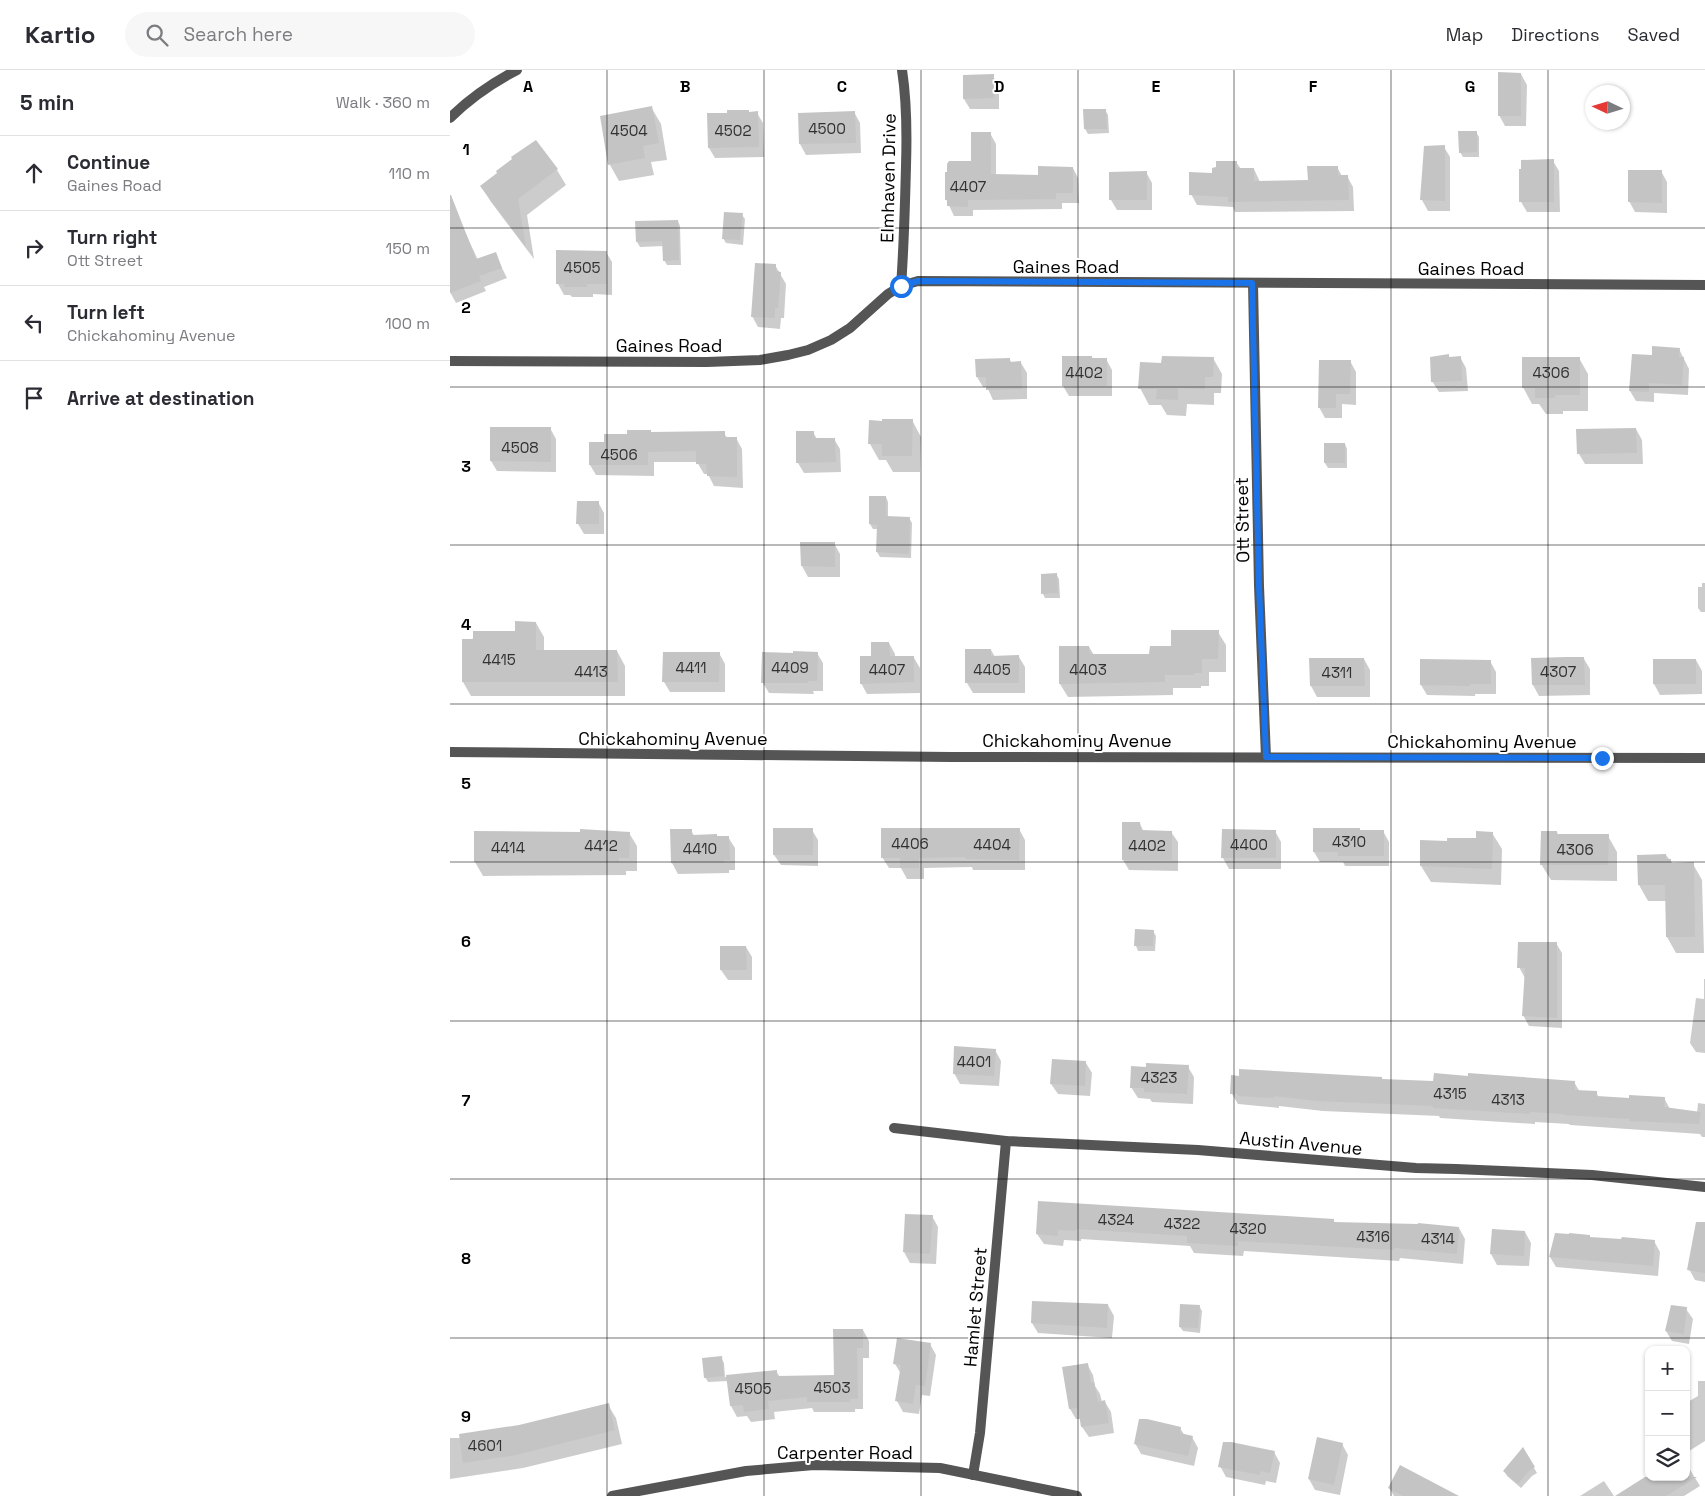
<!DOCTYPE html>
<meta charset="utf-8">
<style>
:root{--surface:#fff;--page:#f7f7f7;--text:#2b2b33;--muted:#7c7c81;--line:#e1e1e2}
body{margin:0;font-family:"Space Grotesk",sans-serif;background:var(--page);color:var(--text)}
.controls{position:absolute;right:15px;bottom:15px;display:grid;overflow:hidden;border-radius:10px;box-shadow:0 1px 4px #0004}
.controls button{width:45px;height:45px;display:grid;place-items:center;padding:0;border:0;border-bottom:1px solid var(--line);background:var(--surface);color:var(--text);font:25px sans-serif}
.compass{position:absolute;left:1135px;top:15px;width:45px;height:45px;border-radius:50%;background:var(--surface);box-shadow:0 1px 4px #0004;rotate:274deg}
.stop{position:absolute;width:15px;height:15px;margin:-11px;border:4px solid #1a73e8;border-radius:50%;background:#fff}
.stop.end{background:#1a73e8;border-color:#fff;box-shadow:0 1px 5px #0008}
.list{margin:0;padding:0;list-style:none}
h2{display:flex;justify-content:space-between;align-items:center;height:65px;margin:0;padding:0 20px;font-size:21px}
h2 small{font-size:16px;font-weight:400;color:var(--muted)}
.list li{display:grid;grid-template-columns:32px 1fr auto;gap:15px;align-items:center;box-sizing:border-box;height:75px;padding:0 20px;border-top:1px solid var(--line)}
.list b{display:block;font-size:19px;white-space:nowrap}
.list p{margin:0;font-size:16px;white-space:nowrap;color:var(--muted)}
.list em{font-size:16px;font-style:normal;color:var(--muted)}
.icon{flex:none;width:28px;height:28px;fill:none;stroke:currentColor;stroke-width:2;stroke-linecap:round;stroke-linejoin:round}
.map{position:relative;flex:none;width:1255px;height:1426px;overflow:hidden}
header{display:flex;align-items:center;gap:30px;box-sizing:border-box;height:70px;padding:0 25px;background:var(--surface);border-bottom:1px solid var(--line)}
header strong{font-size:24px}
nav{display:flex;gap:28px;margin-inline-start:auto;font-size:18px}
.search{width:350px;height:45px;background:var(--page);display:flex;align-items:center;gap:12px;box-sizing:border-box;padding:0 18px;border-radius:28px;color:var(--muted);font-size:19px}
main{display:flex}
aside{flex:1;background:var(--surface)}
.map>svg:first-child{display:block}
.shadow{fill:#0003}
.building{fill:#c4c4c4}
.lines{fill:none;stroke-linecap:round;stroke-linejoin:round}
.minor{stroke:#555;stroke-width:10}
.route{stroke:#1a73e8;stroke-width:6}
.grid{fill:none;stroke:#000;stroke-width:1;stroke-opacity:0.55}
.labels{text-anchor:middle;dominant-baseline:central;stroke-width:4;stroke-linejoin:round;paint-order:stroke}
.number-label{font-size:15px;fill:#313131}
.street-label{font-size:18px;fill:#000;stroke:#fff}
.grid-label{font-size:16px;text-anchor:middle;font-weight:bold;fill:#000;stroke:#fff;stroke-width:4;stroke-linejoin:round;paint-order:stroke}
</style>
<header>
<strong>Kartio</strong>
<div class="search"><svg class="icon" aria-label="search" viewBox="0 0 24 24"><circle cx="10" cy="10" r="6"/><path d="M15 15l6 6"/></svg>Search here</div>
<nav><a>Map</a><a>Directions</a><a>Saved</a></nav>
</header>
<main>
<aside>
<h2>5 min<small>Walk · 360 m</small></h2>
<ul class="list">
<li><svg class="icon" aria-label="ahead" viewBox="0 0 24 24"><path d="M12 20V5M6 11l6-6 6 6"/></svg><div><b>Continue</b><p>Gaines Road</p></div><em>110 m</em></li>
<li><svg class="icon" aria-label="right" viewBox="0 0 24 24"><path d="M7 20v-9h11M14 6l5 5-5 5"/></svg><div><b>Turn right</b><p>Ott Street</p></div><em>150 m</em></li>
<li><svg class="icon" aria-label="left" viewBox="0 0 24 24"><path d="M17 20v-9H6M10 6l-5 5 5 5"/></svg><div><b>Turn left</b><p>Chickahominy Avenue</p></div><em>100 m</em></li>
<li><svg class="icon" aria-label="arrive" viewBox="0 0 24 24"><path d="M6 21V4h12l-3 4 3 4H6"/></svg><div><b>Arrive at destination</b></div></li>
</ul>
</aside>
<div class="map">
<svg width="1255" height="1426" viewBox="0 0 1255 1426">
<rect width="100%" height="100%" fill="#fff"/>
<!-- shadow -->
<g class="shadow">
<path d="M1071 4 1077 15 1076 56H1055L1049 45Z"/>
<path d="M543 6 549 16V39H520L514 29Z"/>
<path d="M201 37 211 54 217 90 201 92 204 105 169 111 160 95Z"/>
<path d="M655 40 658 45 659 63 638 64 635 59V41Z"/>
<path d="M404 42 410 53 411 83 356 85 350 74 349 44Z"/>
<path d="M299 43H307L313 53 314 87 265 88 259 78Z"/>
<path d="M1026 62 1029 67V87H1013L1010 82Z"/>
<path d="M540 63 546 74V106H589L623 98 628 108 629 133H612V139L523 140V146H504L496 129 523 92Z"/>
<path d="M994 77 1000 87V141H978L972 130Z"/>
<path d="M1103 91 1109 101 1110 142H1077L1071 132Z"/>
<path d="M786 92 791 99H804L810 112 859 111 887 97 892 106H897L903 117 904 141 785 142 783 137 747 135 741 124 764 104 767 99Z"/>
<path d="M107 100 116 115 77 145 84 189 41 132 31 116Z"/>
<path d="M1211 101 1217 112V143L1185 142 1179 131Z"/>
<path d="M696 102 702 113V140H667L661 130Z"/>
<path d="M292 145 295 149 293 175 276 173 273 168Z"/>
<path d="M228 151 230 156 231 195H217L214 190V176L190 177 187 172Z"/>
<path d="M14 160 28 190 45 184 57 208 34 217 36 221 6 233 0 222V166Z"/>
<path d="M108 181 156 182 162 192V225L143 224V227H122L120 225H114L108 214Z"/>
<path d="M325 195 336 214 334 248H331L330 259 308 257 302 246Z"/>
<path d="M1229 279 1239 299 1238 325 1204 323V332L1186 331 1180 321 1203 286Z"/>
<path d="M998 285 1000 288 1010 287 1016 298 1018 321 989 322 982 311Z"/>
<path d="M642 287 643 289H656L662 300V326H619L613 316Z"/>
<path d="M763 288 772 304 771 323H764V335L737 334 736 346 717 345 711 335H699L690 318 713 294Z"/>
<path d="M1129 288 1138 304V341H1113V344H1096L1089 334H1082L1073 317Z"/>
<path d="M559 289 562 293H571L577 303V329L543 330 537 317H533L527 307Z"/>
<path d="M900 291 906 302V335L892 334V348H875L869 337Z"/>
<path d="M462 350 471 367 470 402H443L436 390H429L420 374Z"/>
<path d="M100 358 106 369V402L47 401 41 391Z"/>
<path d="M1186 359 1192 370 1193 394H1135L1129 384Z"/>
<path d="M363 362 367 369H384L390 379 391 402 354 403 348 393Z"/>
<path d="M201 363H274L277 368H286L292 379 293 418 264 416 258 404H254L247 392H204V406L146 405 140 395 155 374Z"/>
<path d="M895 374 897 379V398H878L875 393Z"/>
<path d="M436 427 438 432V447L459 448 462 453 461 488 430 487 427 482 428 459H423L420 454Z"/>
<path d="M148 432 154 443V464H134L128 454Z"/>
<path d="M352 473H384L390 484V507H358L352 496Z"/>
<path d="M606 504 609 509 610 528H595L593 524Z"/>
<path d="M1252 513H1255V542H1251L1248 538V517H1252Z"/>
<path d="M86 553 94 567V582L167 581 175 596V626H21L13 612V570L66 563Z"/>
<path d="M768 562 776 575V602H759V616H751V618H723V625L618 627 610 614 639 577 644 585H701Z"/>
<path d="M439 573 445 584V588H464L470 598V623L417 624 411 613 422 588Z"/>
<path d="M541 580 545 587H569L575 597V623H523L517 613Z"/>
<path d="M269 583 275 594V622H220L214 612Z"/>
<path d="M367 583 373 593V621H363L364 624 319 623 313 613Z"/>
<path d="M861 589H914L920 600V627H867L861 616Z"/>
<path d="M1083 589H1134L1140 599V625L1089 626 1083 615Z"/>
<path d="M1204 590H1246L1252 601V624L1210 625 1204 614Z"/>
<path d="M1040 591 1046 602V624H1025V626L977 625 971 615Z"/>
<path d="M690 754 694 762H721L728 772V801L679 800 673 790Z"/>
<path d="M569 759 575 770V800H523L522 797 474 798V809H457L451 798H439L432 787Z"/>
<path d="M241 760 244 766 278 767 285 778V800H279V803L228 804 222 793Z"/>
<path d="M362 760 368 770V796L331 795 324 785Z"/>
<path d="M825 761 831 772V799H779L773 788Z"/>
<path d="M910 761H933L939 772V796H895L893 792H870L864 782Z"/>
<path d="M25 762 179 763 187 776V801H176V805L33 806 25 792Z"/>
<path d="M1107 762 1108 765 1158 766 1167 782V811L1101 810 1091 794Z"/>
<path d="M1042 763 1052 779 1051 815 981 812 971 796 972 771 998 772 1027 770Z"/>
<path d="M1216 785 1223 794H1243L1252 810 1254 883H1226L1217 867 1216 831H1198L1189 815 1188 786Z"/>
<path d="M703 861 706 866 705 881H688L686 876Z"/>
<path d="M1106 873 1112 883V958L1079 956 1073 945 1075 908 1069 897Z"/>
<path d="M296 877 302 887V910H278L271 900Z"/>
<path d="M1254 909H1255V983L1246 982 1240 973 1246 928 1254 929Z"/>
<path d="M545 980 551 991 549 1016 510 1014 504 1003Z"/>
<path d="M636 993 642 1003 640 1026 608 1024 601 1014Z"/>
<path d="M738 997 744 1007 743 1034 702 1032 700 1029 688 1028 681 1017Z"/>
<path d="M932 1008 933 1011 985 1012H1124L1130 1022H1146L1149 1028H1214L1220 1039 1247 1043 1248 1033 1255 1034V1067H1252L1250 1064 1120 1055 1119 1054 1085 1052V1054L990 1048 989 1046 873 1041 829 1036V1038L788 1034 782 1024Z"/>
<path d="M590 1132 883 1150 885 1154 1009 1158 1015 1169 1013 1194 950 1188 949 1191 794 1181 793 1186 744 1183 740 1176 631 1169V1171L614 1170 613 1176 594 1174 587 1164Z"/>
<path d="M482 1146 488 1157 486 1194 460 1193 454 1182Z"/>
<path d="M1075 1162 1081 1173 1079 1196 1047 1195 1041 1184Z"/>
<path d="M1141 1168 1204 1171 1210 1182 1208 1206 1106 1197 1100 1187Z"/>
<path d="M1255 1179V1212L1245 1210 1239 1199Z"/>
<path d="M658 1235 664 1246 662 1268 588 1263 582 1253Z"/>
<path d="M749 1236 752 1241 750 1263 733 1261 730 1257Z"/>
<path d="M1236 1239 1243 1249 1239 1274 1222 1271 1216 1261Z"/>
<path d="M413 1260 419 1271V1288H413V1339H405V1342H364L362 1338 324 1342 325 1349 301 1352 297 1346 287 1347 281 1336 278 1311 258 1312 255 1307 271 1288 274 1293 275 1307 326 1301 330 1307 385 1306Z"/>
<path d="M480 1274 486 1285 480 1326 472 1325 469 1344 453 1342 447 1331 451 1304 445 1294Z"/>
<path d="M637 1294 643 1305 645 1316 650 1324 652 1332H655L661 1342 664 1363 639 1367 632 1357 631 1349H626L620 1339Z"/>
<path d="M1248 1311H1255V1371L1236 1383V1333L1248 1326Z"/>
<path d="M158 1335 166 1348 172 1374 73 1398 0 1409V1368H10L69 1356Z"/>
<path d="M730 1358 735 1366 742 1367 748 1378 744 1396 691 1384 685 1373Z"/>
<path d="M868 1369 892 1374 898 1385 890 1425 865 1420 859 1409Z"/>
<path d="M1073 1379 1087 1403 1082 1406 1071 1418 1057 1406 1055 1402Z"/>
<path d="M824 1382 830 1393 826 1413 816 1411 815 1415 776 1407 770 1396Z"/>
<path d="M1236 1393 1250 1416 1234 1426H1198L1190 1412 1199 1407H1236Z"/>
<path d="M1154 1411 1164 1426H1130Z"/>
<path d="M939 1418 998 1426H944Z"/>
</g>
<!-- building -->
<g class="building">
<path d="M1048 2 1071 3V46H1048Z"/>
<path d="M544 4V28L513 29V5Z"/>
<path d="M202 36 209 73 193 76 195 88 158 95 150 46Z"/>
<path d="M633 39H656L657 59H634Z"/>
<path d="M277 40H299V42L308 41 309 77 258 78 257 43H277Z"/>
<path d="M405 41 406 73 349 74 348 43Z"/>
<path d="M1008 61H1027V82L1009 83Z"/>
<path d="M521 62H541V104L588 105V96L623 97V123H606V129L518 130V137L497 136V130H495V102H497V94L499 91H521Z"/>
<path d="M86 70 108 99 68 129 76 177 30 116 47 103 46 101 62 89 61 87Z"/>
<path d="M995 75V131L970 130 974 76Z"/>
<path d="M1104 89V132H1069V99H1071V90Z"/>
<path d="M766 91H787V98H804V111L858 110 857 96H888V105H898L899 130 778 132V127L739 125V102L762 103V98L766 97Z"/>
<path d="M1178 100H1212V133L1178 132Z"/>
<path d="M697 101V130H659V102Z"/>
<path d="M0 125H1L26 189 46 182 52 198 29 206 31 211 0 223Z"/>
<path d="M274 142 293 143 290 170 272 169Z"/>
<path d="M228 150 229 190 213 191 212 171 186 172 185 151Z"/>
<path d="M106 180 157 181V214H137V217H114L115 214H106Z"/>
<path d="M305 193 326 194V201L331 202 328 238H325V248L301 247Z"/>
<path d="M1202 276 1230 278 1229 287H1234L1232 315 1199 313V322L1179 321 1182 284 1202 285Z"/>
<path d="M999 284V287L1011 286 1012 311 981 312 980 287Z"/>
<path d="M612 286H642V288H657V316H612Z"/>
<path d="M712 286 764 287 763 307H755V319L728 318V330L706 329 707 319H688L690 292 711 293Z"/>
<path d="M1072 287H1130V325H1105V328H1085V318H1072Z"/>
<path d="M560 288V292L571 291 572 319 536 320V307H526L525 289Z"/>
<path d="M869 290H901L900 324H886V338H868Z"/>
<path d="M432 349H463L462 386H432V374H418L419 350 432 351Z"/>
<path d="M40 357H101V392L40 391Z"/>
<path d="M1186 358 1187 383 1127 384 1126 359Z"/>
<path d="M177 360H201V362L275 361V367H287V407L257 406 256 394H246V381L198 382V395H139V372H154V364H177Z"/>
<path d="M346 361H364V368H385L386 392 346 393Z"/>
<rect x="874" y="373" width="21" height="20"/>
<path d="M419 426H436V446L460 447 459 484 426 482 427 455 419 454Z"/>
<path d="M127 431H149V454H126Z"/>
<path d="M350 472H385V497L351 496Z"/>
<path d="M607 503 608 523 591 524V504Z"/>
<path d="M65 551 86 552V580H167L168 612H12V569H23V561H65Z"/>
<path d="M721 560H769L768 589H752V603H744V605H715V612L609 614V576H639L640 584H699L700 576H721Z"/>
<path d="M421 572H439L440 586H464V612L410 614V586H421Z"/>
<path d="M515 579H541V586L569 585V613H515Z"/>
<path d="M343 581 368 582 367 611H358V613H311L312 582 343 583Z"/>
<path d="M213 582H270L269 612H212Z"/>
<path d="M1117 587H1134L1135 615H1082L1081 588Z"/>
<path d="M859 588H914L915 616H860Z"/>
<path d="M970 589 1041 590V614H1020V616L970 615Z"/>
<rect x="1203" y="589" width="43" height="25"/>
<path d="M672 752H690L691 760 722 761V790H672Z"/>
<rect x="323" y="758" width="40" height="27"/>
<path d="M431 758H570L569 790 516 789V787L469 788V798H450V788H431Z"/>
<path d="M863 758H910V760H934V786H888V782H863Z"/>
<path d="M130 759 180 762 179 788H169V792H24V761L130 762Z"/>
<path d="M220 759H242V765L267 764V766H279L280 790H274V793H221Z"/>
<path d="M772 759 826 760V788H771Z"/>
<path d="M1026 761 1043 762 1042 799 970 796V770L997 771V768H1026Z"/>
<path d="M1091 761H1107V764H1159L1158 795H1090Z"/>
<path d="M1216 784V789H1221V793L1244 792 1245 867H1216L1215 815H1188L1187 785Z"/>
<path d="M685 859 704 860 703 876H684Z"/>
<path d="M1068 872H1107V948L1072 946 1075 898H1067Z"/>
<path d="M270 876H296L297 900H270Z"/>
<path d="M504 976 546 979 544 1006 503 1004Z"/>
<path d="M602 989 636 991 635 1016 600 1014Z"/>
<path d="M696 993 739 995 737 1024 694 1022V1018H680L681 996 696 997Z"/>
<path d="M789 999 932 1007V1009L983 1011 984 1003 1018 1006V1003L1125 1011V1020L1147 1021V1026L1179 1028V1025L1215 1027 1214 1037 1251 1042 1249 1054 1179 1051 1180 1049 1113 1045V1044L1080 1042V1044L983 1038V1036L866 1031 824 1026V1028L788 1026V1024H780L781 1005 789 1006Z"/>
<path d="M588 1131 884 1149V1152L968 1154V1153L1009 1157 1007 1184 944 1178V1180L788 1171V1176L737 1173V1166L626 1159V1161L608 1160V1166L586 1164Z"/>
<path d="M455 1144 483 1145 480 1184 453 1182Z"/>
<path d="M1246 1152H1255V1203L1237 1200Z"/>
<path d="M1042 1159 1075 1161 1074 1186 1040 1184Z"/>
<path d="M1105 1163 1119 1164V1163L1140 1165V1167L1171 1169 1172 1167 1205 1170 1203 1196 1099 1187Z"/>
<path d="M582 1231 658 1234 657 1258 581 1253Z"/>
<path d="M730 1234 750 1235 748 1258 729 1257Z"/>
<path d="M1221 1235 1237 1237 1234 1264 1215 1261Z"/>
<path d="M383 1259H413V1278H407L408 1329H400V1332H357V1327L318 1331 319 1339 294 1342 293 1335 280 1336 276 1305 327 1300V1306L384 1305Z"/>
<path d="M447 1268 481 1273 475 1316 466 1315 463 1334 445 1331 451 1295 443 1294Z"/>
<path d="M272 1286 274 1306 254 1308 252 1288Z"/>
<path d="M638 1293 641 1313 644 1312 648 1332 655 1330 659 1353 631 1357 628 1338 619 1339 612 1297Z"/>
<path d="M159 1333 165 1360 66 1385 13 1393 9 1364 69 1355Z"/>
<path d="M689 1349H697L731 1357 730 1363 743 1366 738 1386 684 1374Z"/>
<path d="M867 1367 893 1373 884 1415 858 1409Z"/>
<path d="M773 1372H781L825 1381 820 1403 810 1401V1405L768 1397Z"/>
<path d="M1073 1377 1085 1397 1079 1401 1068 1414 1053 1401Z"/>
<path d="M950 1395 1009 1426H953L938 1418Z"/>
<path d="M1195 1407H1247L1216 1426H1165Z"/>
</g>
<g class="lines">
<!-- minor -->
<g class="minor">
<path d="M0 48C20 28 42 13 67 0"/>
<path d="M803 213 809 516 816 687"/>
<path d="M451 216C454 176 455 136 456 96 457 64 457 32 452 0"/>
<path d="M0 291 257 292 310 290 338 285 358 280 381 270 400 258 438 224 451 216 468 211 1255 215"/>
<path d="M0 682 501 687 1255 688"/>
<path d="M444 1058 556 1071 748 1080 966 1098 1006 1099 1142 1105 1255 1117"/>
<path d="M523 1405 530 1363 556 1071"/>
<path d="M162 1426 296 1401 364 1395 490 1398 627 1426"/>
</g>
</g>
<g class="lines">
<!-- route -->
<path class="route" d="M451 216 468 211 802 213 809 516 816 687 1152 688"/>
</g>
<!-- grid -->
<path class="grid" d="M157 0V1426M314 0V1426M471 0V1426M628 0V1426M784 0V1426M941 0V1426M1098 0V1426M0 158H1255M0 317H1255M0 475H1255M0 634H1255M0 792H1255M0 951H1255M0 1109H1255M0 1268H1255"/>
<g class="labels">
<!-- number labels -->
<g class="number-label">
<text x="377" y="58">4500</text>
<text x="179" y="60">4504</text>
<text x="283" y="60">4502</text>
<text x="518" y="116">4407</text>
<text x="132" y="197">4505</text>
<text x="634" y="302">4402</text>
<text x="1101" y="302">4306</text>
<text x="70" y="377">4508</text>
<text x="169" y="384">4506</text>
<text x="49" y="589">4415</text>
<text x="241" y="597">4411</text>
<text x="340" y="597">4409</text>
<text x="437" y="599">4407</text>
<text x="542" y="599">4405</text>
<text x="638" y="599">4403</text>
<text x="141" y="601">4413</text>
<text x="1108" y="601">4307</text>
<text x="887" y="602">4311</text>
<text x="899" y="771">4310</text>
<text x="460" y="773">4406</text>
<text x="542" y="774">4404</text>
<text x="799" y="774">4400</text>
<text x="151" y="775">4412</text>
<text x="697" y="775">4402</text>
<text x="58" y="777">4414</text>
<text x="250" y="778">4410</text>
<text x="1125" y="779">4306</text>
<text x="524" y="991">4401</text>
<text x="709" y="1007">4323</text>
<text x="1000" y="1023">4315</text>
<text x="1058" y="1029">4313</text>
<text x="666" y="1149">4324</text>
<text x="732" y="1153">4322</text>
<text x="798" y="1158">4320</text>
<text x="923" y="1166">4316</text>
<text x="988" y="1168">4314</text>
<text x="382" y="1317">4503</text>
<text x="303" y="1318">4505</text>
<text x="35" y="1375">4601</text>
</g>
<!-- street labels -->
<g class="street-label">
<text transform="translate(438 108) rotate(-89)">Elmhaven Drive</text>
<text x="616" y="196">Gaines Road</text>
<text x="1021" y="198">Gaines Road</text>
<text x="219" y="275">Gaines Road</text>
<text transform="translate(792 450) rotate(-91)">Ott Street</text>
<text x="223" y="668">Chickahominy Avenue</text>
<text x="627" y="670">Chickahominy Avenue</text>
<text x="1032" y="671">Chickahominy Avenue</text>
<text transform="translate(851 1073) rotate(5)">Austin Avenue</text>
<text transform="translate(525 1237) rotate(-85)">Hamlet Street</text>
<text x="395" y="1382">Carpenter Road</text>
</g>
</g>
<g class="grid-label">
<text x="78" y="22">A</text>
<text x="235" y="22">B</text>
<text x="392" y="22">C</text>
<text x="549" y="22">D</text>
<text x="706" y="22">E</text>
<text x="863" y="22">F</text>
<text x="1020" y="22">G</text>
<text x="16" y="85">1</text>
<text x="16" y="243">2</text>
<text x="16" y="402">3</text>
<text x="16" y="560">4</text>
<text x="16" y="719">5</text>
<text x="16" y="877">6</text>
<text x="16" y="1036">7</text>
<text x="16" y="1194">8</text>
<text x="16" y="1352">9</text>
</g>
</svg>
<div class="controls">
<button>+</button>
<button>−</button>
<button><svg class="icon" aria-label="layers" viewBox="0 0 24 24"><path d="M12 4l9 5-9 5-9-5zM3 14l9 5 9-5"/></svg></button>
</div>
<svg class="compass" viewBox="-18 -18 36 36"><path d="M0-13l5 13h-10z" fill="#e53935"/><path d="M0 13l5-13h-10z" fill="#7c7c81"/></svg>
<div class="stop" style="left:451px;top:216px"></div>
<div class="stop end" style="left:1152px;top:688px"></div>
</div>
</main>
